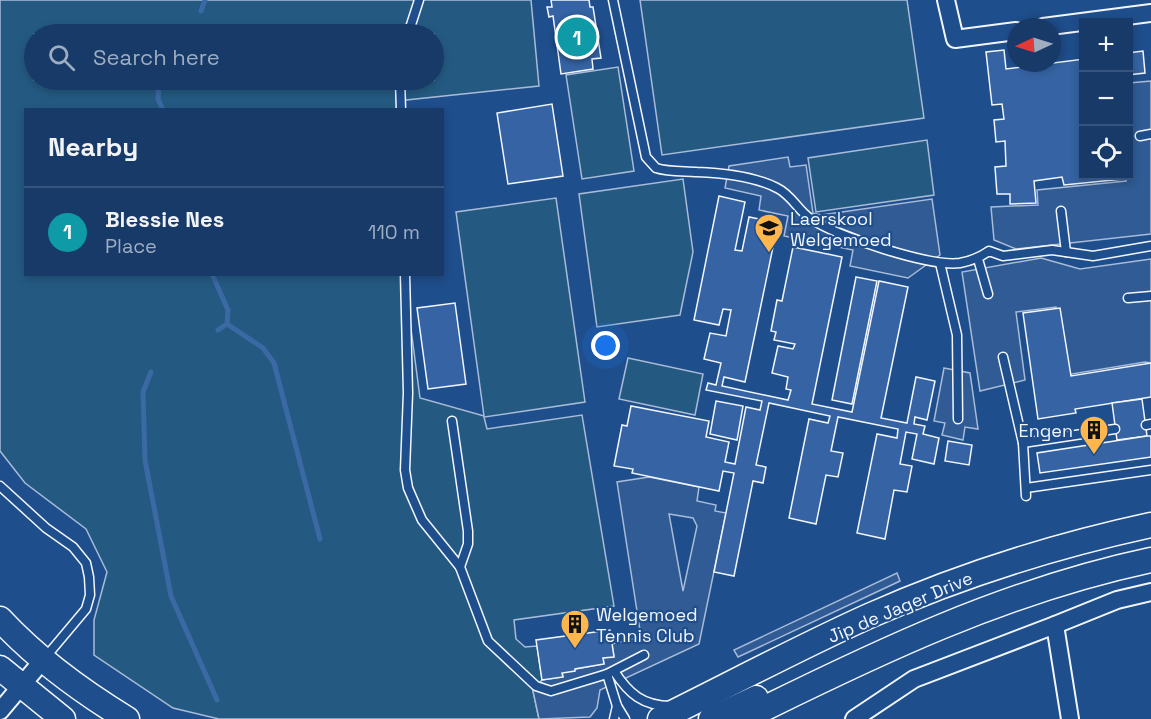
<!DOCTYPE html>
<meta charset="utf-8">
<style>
:root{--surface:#173a69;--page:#20416f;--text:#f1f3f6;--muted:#9eadc0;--line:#36547d;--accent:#ffb74d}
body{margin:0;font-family:"Space Grotesk",sans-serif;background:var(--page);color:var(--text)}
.controls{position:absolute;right:18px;top:18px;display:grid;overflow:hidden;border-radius:0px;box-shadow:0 3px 9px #0003}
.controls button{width:54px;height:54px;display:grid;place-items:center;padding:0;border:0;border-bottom:2px solid var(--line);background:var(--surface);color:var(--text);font:30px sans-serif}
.compass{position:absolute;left:1007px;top:18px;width:54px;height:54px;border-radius:50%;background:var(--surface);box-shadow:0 3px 9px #0003;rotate:266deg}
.you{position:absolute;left:606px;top:346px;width:21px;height:21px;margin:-15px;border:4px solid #fff;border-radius:50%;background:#1a73e8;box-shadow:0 0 0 9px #1a73e833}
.badge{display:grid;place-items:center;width:39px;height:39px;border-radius:50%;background:var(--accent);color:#fff;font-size:20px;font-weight:700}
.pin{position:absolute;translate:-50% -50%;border:3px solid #fff;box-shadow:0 2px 6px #0006}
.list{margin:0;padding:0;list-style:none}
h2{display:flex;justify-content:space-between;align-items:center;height:78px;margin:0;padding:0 24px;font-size:26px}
h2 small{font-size:20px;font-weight:400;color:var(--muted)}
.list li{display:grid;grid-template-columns:39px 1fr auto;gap:18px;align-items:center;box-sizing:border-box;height:90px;padding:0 24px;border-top:2px solid var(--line)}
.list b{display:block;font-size:22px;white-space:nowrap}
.list p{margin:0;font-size:20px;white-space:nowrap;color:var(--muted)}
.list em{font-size:20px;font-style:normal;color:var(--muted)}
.icon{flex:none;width:33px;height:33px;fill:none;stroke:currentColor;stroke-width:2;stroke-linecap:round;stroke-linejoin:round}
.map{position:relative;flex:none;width:1151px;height:719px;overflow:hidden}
.search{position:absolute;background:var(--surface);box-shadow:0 3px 9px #0003;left:24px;top:24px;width:420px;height:66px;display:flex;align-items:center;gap:15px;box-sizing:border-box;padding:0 21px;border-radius:33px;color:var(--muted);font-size:22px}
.panel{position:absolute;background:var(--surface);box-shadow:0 3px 9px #0003;left:24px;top:108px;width:420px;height:168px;border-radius:0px}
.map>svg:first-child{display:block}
.green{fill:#245a82;stroke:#a8bbd7;stroke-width:1.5;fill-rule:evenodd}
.parking{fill:#305b95;stroke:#a8bbd7;stroke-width:1.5;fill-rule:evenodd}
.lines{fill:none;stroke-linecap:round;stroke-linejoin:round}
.stream{stroke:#3b69a3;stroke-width:5}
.building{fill:#3563a3;stroke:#f2f6ff;stroke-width:1.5}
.lane-casing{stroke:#f2f6ff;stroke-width:11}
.street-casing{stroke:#f2f6ff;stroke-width:20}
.secondary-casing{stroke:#f2f6ff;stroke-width:27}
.lane{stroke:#1f4e8c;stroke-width:8}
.street{stroke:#1f4e8c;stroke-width:16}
.secondary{stroke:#1f4e8c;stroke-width:24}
.labels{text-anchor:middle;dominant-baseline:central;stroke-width:4.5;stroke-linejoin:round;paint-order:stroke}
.poi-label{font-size:18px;fill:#f2f6ff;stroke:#1f4e8c;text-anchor:start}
.street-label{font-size:18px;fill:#f2f6ff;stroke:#1f4e8c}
</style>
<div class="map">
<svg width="1151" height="719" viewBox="0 0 1151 719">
<rect width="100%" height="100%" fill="#1f4e8c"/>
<!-- green -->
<g class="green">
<path d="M0 0H531L539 86 397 101 396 110H26V274L404 275 420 398 484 416 456 212 556 198 585 402 484 417 487 429 582 415 614 606 514 620 516 639 525 647 537 646 542 680 533 691 539 719H219L173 708 94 655V620L107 572 86 529 25 483 0 451ZM34 34H434V80H34Z"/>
<path d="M640 0H907L924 118 662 155Z"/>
<path d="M618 67 634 171 582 179 566 75Z"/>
<path d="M927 140 934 195 816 212 808 158Z"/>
<path d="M683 179 693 252 680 315 597 327 579 194Z"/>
<path d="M628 358 703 374 695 415 619 399Z"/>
</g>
<!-- parking -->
<g class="parking">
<path d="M1151 81V234L1016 249 994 240 991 207 1038 205 1037 190 1126 181 1125 176H1128L1129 83Z"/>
<path d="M788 157 790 167 806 165 813 213 821 215 932 199 940 255 908 278 850 266 853 250 784 236 788 216 759 210 761 196 725 188 729 166Z"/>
<path d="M1041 258 1080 269 1151 259V363L1145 362 1066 375 1056 307 1016 312 1025 380 980 391 962 272Z"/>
<path d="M944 368 970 373 978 429 965 427 963 440 942 435 945 423 934 421Z"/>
<path d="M649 477 699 487 697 501 716 505 715 511 726 513 699 644 600 690 597 708 590 717 539 719 533 691 542 680 563 677 562 673 575 669 604 664 603 658 614 656 612 644 641 637 617 482ZM669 514 693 518 697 526 683 591Z"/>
<path d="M897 573 900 581 738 657 734 650Z"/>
</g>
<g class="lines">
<!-- stream -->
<g class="stream">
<path d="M201 11 205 0"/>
<path d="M159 80 158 99 163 110"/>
<path d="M212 274 228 310 227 324 218 330"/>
<path d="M227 324 263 348 274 363 320 539"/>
<path d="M151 372 143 392 145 460 171 596 217 700"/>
</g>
</g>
<!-- building -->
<g class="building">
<path d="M551 0H589L590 7H593L601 58 592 59 593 69 561 74 553 16 549 17 547 7H552Z"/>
<path d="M1004 50 1006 69 1084 59V176H1123V179L1064 185 1062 177 1034 181 1036 203 1010 204V194H997L995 167 1006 166 1005 141 996 142 994 120 1004 119 1002 104 992 105 986 52Z"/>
<path d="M1143 51 1145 73 1128 75V53Z"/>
<path d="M552 104 563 176 508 184 497 113Z"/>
<path d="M719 196 745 202 735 250 742 251 749 217 778 223 745 382 724 377 722 386 788 400 791 390 786 389 788 377 772 373 778 346 793 349 795 344 774 340 776 332 771 331 777 300 782 301 793 247 842 257 812 404 852 412 879 281 908 287 881 418 907 423 916 377 935 381 927 420 915 417 914 424 925 426 923 434 939 438 934 464 912 459 917 434 906 432 900 464 912 466 907 492 894 490 885 539 857 533 877 434 897 438 898 429 838 417 831 451 843 453 838 477 826 475 816 524 789 518 809 419 828 423 830 416 769 403 756 465 766 467 763 483 753 481 734 576 714 572 734 473 723 471 719 491 632 473 633 469 614 466 622 425 627 426 631 406 709 421 706 437 729 442 725 462 735 464 746 407 760 410 762 401 706 390 708 383 716 385 721 363 704 359 710 333 726 336 731 310 723 309 719 325 694 320Z"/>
<path d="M856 277 877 281 852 404 832 400Z"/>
<path d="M455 303 466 384 428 389 417 308Z"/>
<path d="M1060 308 1071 376 1151 363V397L1075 409 1076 413 1038 419 1023 313Z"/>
<path d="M1142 399 1147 436 1117 440 1112 403Z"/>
<path d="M716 401 743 406 737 440 710 434Z"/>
<path d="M1147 436H1151V457L1040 473 1037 453Z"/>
<path d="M948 441 972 445 969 465 945 461Z"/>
<path d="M610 630 614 657 603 658 604 664 575 669V671L562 673 563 677 542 680 536 640Z"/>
</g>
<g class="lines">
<!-- lane casing -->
<g class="lane-casing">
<g id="lane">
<path d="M613 0 646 157 656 168C668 172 683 171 697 172 722 173 754 176 777 188 792 195 798 211 811 219 837 236 929 267 960 263 971 261 979 258 989 251L1003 256 1052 250 1093 256 1151 246"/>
<path d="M408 34 419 0"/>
<path d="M400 80 401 110"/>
<path d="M1140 136 1151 134"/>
<path d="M1061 211 1066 252"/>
<path d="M978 259 988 294"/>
<path d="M940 263 957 335 958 419"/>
<path d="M405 274 408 393 405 470 408 488 422 520 460 567 488 641 536 686 551 691 607 674 644 655"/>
<path d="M1128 298 1151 296"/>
<path d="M1003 357 1023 443"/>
<path d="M452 421 468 531V544L460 567"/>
<path d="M1146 425 1151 424"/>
<path d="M0 486 46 528 73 547 86 563 89 577 90 595 86 609 44 659"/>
<path d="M1026 488 1151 470"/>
<path d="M1026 496 1023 443 1115 429"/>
<path d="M614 671C629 694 643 706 671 706"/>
<path d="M607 674 617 706 625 719"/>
<path d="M614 719 617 706"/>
</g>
</g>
<!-- street casing -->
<g class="street-casing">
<g id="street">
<path d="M946 0 955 39 1016 31"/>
<path d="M1043 27 1151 13"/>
<path d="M1055 625 1117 600 1151 592"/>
<path d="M0 711 43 660"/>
<path d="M854 719 914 679 1055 625 1070 719"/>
</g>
</g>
<!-- secondary casing -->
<g class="secondary-casing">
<g id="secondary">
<path d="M0 619C37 659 81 691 127 719"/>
<path d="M0 668 63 719"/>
<path d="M660 719C729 685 798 648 869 616 959 576 1054 546 1151 525"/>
<path d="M711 719 756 698"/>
<path d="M743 719C876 653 1005 591 1151 560"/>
</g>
</g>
<!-- lane -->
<use href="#lane" class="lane"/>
<!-- street -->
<use href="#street" class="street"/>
<!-- secondary -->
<use href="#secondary" class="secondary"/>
</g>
<!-- icons -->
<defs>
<g id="school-pin" transform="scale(1.5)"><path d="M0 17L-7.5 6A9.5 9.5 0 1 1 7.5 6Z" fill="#ffb74d" stroke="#1f4e8c"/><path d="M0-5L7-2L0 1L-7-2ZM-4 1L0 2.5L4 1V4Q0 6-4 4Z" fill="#111"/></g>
<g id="building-pin" transform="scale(1.5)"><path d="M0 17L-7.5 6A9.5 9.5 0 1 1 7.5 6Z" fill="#ffb74d" stroke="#1f4e8c"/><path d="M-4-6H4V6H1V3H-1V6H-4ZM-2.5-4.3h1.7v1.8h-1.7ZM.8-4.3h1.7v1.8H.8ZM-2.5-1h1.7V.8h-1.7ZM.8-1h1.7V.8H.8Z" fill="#111"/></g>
</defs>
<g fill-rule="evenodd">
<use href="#school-pin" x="769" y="228"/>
<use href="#building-pin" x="1094" y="430"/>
<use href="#building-pin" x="575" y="624"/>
</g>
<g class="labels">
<!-- poi labels -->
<g class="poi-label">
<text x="790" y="218">Laerskool<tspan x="790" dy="21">Welgemoed</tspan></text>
<text x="1073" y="430" text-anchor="end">Engen</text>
<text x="596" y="614">Welgemoed<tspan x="596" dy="21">Tennis Club</tspan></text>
</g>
<!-- street labels -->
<g class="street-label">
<text transform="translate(900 607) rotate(-23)">Jip de Jager Drive</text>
</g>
</g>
</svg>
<div class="controls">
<button>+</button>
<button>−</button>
<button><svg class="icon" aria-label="locate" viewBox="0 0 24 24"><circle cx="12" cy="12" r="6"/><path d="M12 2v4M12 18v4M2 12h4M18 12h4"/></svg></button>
</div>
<svg class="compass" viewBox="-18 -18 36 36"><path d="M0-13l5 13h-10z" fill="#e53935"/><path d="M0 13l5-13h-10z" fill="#9eadc0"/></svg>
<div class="you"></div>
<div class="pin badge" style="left:577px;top:37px;background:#0f9aa8">1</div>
<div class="search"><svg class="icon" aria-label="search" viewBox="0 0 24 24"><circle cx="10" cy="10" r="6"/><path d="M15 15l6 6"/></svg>Search here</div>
<section class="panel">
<h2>Nearby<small></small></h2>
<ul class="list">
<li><span class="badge" style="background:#0f9aa8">1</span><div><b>Blessie Nes</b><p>Place</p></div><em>110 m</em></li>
</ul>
</section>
</div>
